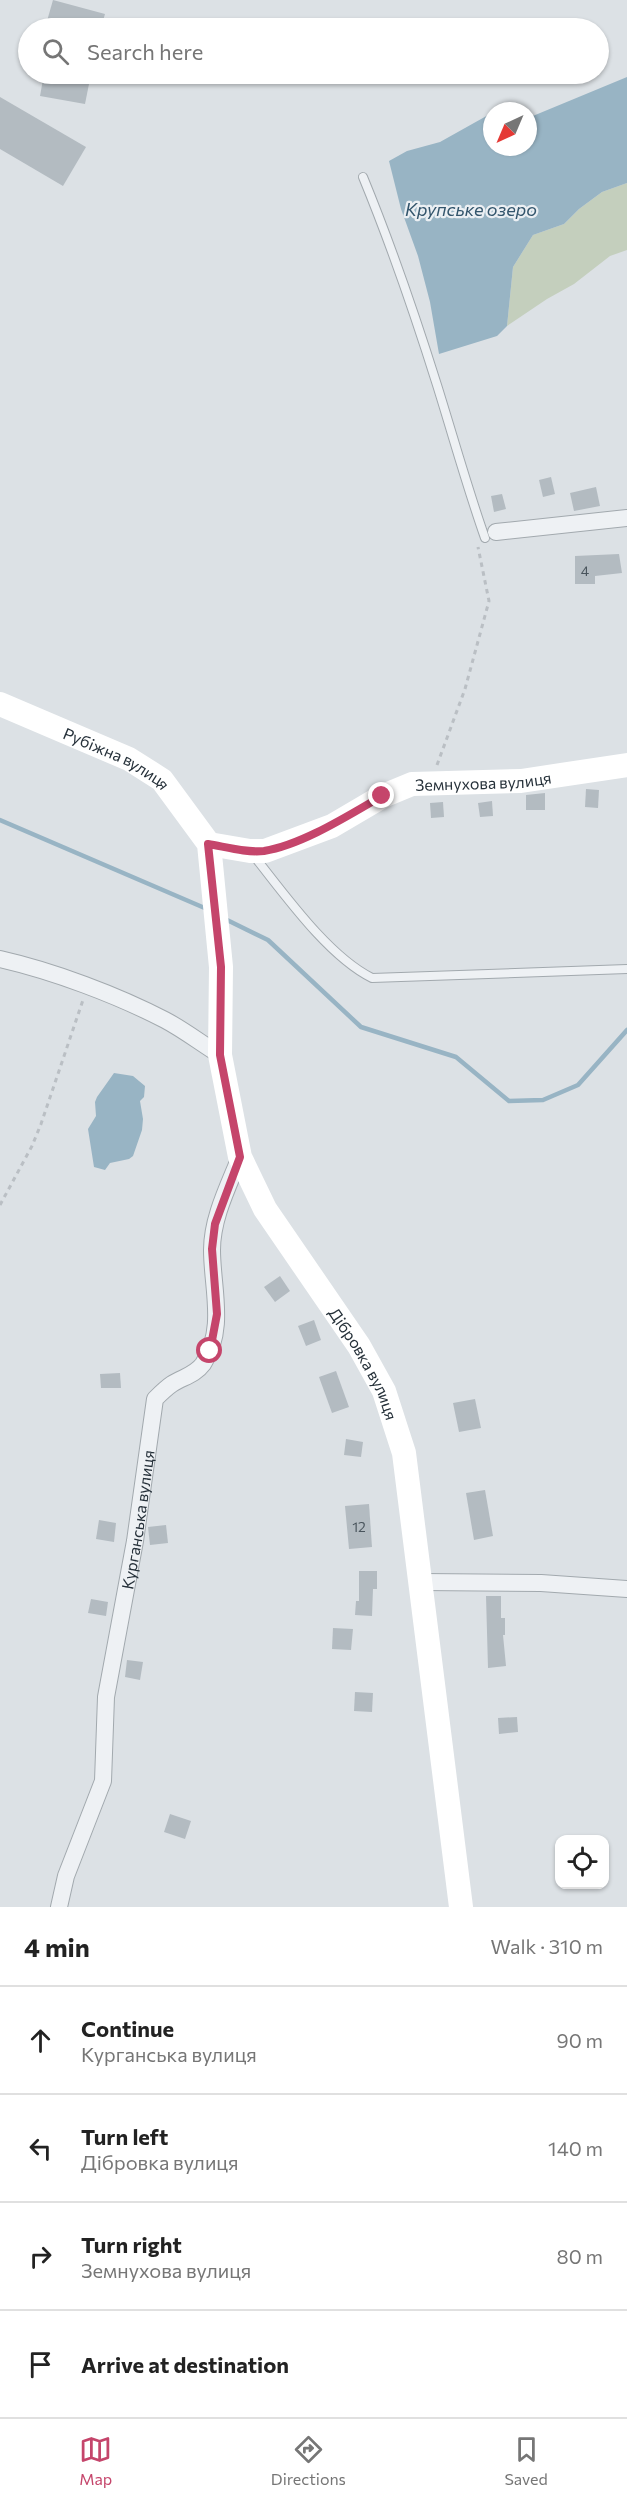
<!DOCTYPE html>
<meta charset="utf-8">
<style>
:root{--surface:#fff;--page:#f6f6f6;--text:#222;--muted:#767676;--line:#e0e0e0;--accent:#c5456b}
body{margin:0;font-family:Commissioner,sans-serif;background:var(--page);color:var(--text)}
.controls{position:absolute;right:18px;bottom:18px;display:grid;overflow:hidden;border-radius:12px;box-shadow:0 2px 4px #0004}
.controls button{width:54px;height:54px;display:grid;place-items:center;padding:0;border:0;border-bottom:2px solid var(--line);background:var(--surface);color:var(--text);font:30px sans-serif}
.compass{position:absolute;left:483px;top:102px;width:54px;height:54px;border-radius:50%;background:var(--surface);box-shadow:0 2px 4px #0004;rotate:224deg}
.stop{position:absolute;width:18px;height:18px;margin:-14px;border:4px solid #c5456b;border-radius:50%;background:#fff}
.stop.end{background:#c5456b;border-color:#fff;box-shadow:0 2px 6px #0008}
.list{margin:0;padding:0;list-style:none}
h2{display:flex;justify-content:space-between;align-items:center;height:78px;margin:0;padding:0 24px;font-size:26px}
h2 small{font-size:20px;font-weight:400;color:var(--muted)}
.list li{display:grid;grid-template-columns:39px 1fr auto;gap:18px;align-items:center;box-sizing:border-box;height:108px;padding:0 24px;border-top:2px solid var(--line)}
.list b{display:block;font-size:22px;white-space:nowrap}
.list p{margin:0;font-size:20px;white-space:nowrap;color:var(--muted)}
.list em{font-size:20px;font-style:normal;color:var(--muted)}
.icon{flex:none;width:33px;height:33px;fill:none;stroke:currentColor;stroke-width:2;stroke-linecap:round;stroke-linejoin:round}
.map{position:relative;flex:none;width:627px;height:1907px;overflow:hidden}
.search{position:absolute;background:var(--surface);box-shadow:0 2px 4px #0004;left:18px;right:18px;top:18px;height:66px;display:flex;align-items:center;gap:15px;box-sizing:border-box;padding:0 21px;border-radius:33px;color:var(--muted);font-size:22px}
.sheet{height:510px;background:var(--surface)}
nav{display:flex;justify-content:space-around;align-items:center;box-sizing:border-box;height:84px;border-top:2px solid var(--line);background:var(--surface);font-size:16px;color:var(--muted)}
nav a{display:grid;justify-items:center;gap:3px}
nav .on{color:var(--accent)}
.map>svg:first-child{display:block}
.green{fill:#c4cfbd}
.water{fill:#98b4c4}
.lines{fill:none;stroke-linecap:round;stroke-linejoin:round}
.stream{stroke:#98b4c4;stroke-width:4.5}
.building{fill:#b3bbc1}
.lane-casing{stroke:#a2a9ae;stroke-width:10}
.street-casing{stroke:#a2a9ae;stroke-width:18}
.path{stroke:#babfc4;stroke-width:3;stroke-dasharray:4.5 4.5;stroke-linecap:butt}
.lane{stroke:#eef1f4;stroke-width:8}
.street{stroke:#eef1f4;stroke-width:16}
.secondary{stroke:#fff;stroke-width:24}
.route{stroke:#c5456b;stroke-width:8}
.labels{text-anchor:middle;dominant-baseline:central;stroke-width:4.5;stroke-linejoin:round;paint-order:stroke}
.number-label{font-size:14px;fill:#49545c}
.street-label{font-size:16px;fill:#26313a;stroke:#ebeff3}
.water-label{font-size:18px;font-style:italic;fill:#33556c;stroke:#ebeff3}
</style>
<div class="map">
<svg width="627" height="1907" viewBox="0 0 627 1907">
<rect width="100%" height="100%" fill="#dce1e5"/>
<!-- green -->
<path class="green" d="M627 183V250L610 256 574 284 547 299 507 326 513 267 533 235 564 224 579 209 602 192Z"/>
<!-- water -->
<g class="water">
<path d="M627 77V183L602 192 579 209 564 224 533 235 513 267 507 326 497 336 439 354 430 302 418 256 401 209 389 161 407 151 440 142 490 114 492 115V147H528V118Z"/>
<path d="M114 1073 133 1076 145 1086 144 1097 140 1101 143 1119 142 1130 133 1156 129 1159 110 1163 105 1170 94 1167 88 1129 96 1116 95 1102 97 1097Z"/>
</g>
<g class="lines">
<!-- stream -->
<g class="stream">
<path d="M0 820 207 909"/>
<path d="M225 919 268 940 361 1027 456 1057 509 1101 543 1100 578 1085 627 1030"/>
</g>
</g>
<!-- building -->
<g class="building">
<path d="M53 0 105 14 101 28H73L47 21Z"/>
<path d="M44 74H91L85 104 40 96Z"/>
<path d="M0 97 86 147 63 186 0 149Z"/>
<path d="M551 477 555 494 543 497 539 480Z"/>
<path d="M596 487 600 506 574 511 570 493Z"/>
<path d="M502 494 506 509 494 512 491 496Z"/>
<path d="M619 554 622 573 595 576V584H575V556Z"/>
<path d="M586 789 599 790 598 808 585 807Z"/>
<path d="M545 793V810H526V795Z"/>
<path d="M492 801 493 816 480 817 478 803Z"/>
<path d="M443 802 444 817 431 818 430 803Z"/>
<path d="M280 1276 290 1291 275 1302 264 1287Z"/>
<path d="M314 1320 321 1340 306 1346 298 1326Z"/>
<path d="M336 1371 349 1407 332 1413 319 1377Z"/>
<path d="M120 1373 121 1388H101L100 1374Z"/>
<path d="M475 1399 481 1428 459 1432 453 1403Z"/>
<path d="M346 1439 363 1442 361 1457 344 1455Z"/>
<path d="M485 1490 493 1536 474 1540 466 1493Z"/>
<path d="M369 1504 372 1547 349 1549 345 1506Z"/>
<path d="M99 1520 116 1523 114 1542 96 1539Z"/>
<path d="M166 1525 168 1543 150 1545 148 1527Z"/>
<path d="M359 1571H377V1589H373L372 1616 355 1615 356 1601H359Z"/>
<path d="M486 1596H501V1618H505V1635H503L506 1666 488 1668Z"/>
<path d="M91 1599 108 1602 106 1616 88 1613Z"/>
<path d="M333 1628 353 1629 351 1650 332 1649Z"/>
<path d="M127 1660 143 1662 140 1680 125 1677Z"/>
<path d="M355 1692 373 1693 372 1712 354 1711Z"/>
<path d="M517 1717 518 1732 499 1734 498 1718Z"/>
<path d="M170 1814 191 1821 185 1839 164 1832Z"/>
</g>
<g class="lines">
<!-- lane casing -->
<g class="lane-casing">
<g id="lane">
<path d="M363 177C391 245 415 315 437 385 453 436 467 487 485 538"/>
<path d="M254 856C285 895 328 956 372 978L627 969"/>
</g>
</g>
<!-- street casing -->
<g class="street-casing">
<g id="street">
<path d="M496 532 627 518"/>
<path d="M0 959C53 971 117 995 165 1020 184 1030 202 1044 220 1055"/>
<path d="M422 1582 541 1583 627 1589"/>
<path id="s1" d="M59 1907 66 1876 103 1781 106 1697 135 1541 155 1399C160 1394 166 1388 172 1384 183 1377 195 1375 203 1364 226 1329 212 1288 212 1250 212 1218 228 1187 240 1157"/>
</g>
</g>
<!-- path -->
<g class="path">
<path d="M437 765 465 689 489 601 478 547"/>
<path d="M0 1205 32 1146 41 1124 83 1000"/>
</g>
<!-- lane -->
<use href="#lane" class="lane"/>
<!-- street -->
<use href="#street" class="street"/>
<!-- secondary -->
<g class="secondary">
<path id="s2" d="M0 704 129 759 162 780 209 844 221 967 220 1055 240 1157 265 1209 359 1346 384 1391 404 1453 461 1907"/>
<path id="s3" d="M209 844 250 851H265L332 826 383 796 412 784 521 781 627 765"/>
</g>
</g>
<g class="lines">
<!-- route -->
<path class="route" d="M210 1351 217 1314 212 1249 215 1224 240 1157 220 1055 221 967 208 844C226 847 246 853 264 851 302 845 349 815 382 796"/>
</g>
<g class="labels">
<!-- number labels -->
<g class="number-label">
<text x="585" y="570">4</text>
<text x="359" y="1526">12</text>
</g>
<!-- street labels -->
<g class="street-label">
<text stroke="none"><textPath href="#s2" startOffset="129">Рубіжна вулиця</textPath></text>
<text stroke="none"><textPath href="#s3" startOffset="290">Земнухова вулиця</textPath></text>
<text stroke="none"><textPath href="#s2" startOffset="816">Дібровка вулиця</textPath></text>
<text stroke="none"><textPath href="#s1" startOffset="398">Курганська вулиця</textPath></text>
</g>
<!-- water labels -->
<g class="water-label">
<text x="471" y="209">Крупське озеро</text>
</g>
</g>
</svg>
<div class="controls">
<button><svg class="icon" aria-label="locate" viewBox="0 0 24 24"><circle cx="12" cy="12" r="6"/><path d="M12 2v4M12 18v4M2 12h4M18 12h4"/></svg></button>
</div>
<svg class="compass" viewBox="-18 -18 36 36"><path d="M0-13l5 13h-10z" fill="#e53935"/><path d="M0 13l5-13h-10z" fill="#767676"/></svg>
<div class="stop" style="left:210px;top:1351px"></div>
<div class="stop end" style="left:382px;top:796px"></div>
<div class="search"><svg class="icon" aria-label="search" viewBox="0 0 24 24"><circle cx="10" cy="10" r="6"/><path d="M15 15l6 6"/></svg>Search here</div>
</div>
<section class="sheet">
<h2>4 min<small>Walk · 310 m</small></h2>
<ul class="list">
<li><svg class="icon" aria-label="ahead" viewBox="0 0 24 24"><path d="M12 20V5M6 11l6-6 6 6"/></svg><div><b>Continue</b><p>Курганська вулиця</p></div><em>90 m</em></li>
<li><svg class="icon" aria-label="left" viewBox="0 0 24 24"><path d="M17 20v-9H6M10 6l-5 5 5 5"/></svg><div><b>Turn left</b><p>Дібровка вулиця</p></div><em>140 m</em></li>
<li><svg class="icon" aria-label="right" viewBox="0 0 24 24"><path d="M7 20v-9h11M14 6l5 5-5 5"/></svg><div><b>Turn right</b><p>Земнухова вулиця</p></div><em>80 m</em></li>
<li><svg class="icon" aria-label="arrive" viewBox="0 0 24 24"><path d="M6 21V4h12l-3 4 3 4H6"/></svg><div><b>Arrive at destination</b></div></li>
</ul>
</section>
<nav>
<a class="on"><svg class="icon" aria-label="map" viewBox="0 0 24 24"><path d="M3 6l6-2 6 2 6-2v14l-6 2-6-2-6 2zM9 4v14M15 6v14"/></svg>Map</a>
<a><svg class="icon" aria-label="directions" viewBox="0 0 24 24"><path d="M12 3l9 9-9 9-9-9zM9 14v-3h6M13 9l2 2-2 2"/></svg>Directions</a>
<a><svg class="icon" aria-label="saved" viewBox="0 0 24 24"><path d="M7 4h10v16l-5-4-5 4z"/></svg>Saved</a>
</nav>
